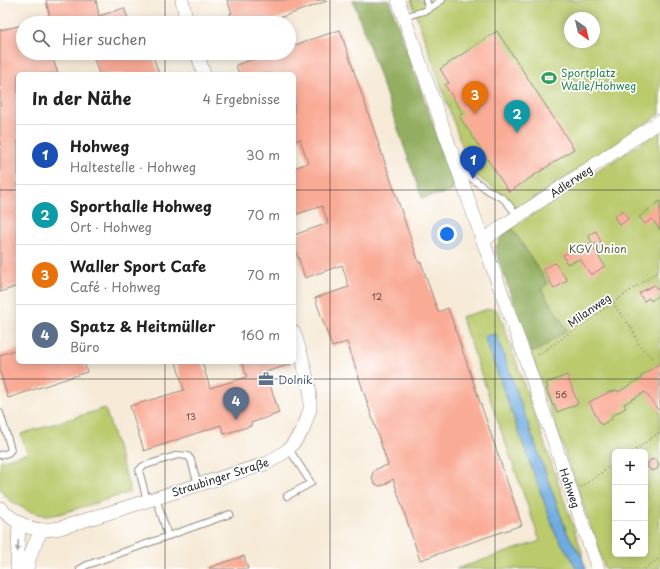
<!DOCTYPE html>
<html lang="de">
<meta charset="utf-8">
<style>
:root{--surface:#fff;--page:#f6f6f6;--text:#222;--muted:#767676;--line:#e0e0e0;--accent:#c8321e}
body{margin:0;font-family:"Playpen Sans",sans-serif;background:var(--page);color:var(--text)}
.controls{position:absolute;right:12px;bottom:12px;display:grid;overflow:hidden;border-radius:6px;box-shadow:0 2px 10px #0003}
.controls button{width:36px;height:36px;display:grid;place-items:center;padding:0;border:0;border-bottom:1px solid var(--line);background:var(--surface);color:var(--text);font:20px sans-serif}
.compass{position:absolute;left:564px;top:12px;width:36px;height:36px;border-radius:50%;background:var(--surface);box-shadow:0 2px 10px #0003;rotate:146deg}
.you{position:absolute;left:447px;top:234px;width:14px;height:14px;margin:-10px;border:3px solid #fff;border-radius:50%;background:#1a73e8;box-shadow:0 0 0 6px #1a73e833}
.badge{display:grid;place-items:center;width:26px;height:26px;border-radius:50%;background:var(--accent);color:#fff;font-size:13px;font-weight:700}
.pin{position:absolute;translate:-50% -33px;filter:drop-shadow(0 1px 2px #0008)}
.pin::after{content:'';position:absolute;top:21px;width:14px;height:12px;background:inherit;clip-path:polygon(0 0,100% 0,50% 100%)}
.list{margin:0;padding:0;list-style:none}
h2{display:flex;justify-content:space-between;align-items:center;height:52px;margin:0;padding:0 16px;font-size:17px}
h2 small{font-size:13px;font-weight:400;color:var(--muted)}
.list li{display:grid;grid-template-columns:26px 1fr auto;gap:12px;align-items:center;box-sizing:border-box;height:60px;padding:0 16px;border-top:1px solid var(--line)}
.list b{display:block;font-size:15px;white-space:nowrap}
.list p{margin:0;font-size:13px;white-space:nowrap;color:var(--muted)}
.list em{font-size:13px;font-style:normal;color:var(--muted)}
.icon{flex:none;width:22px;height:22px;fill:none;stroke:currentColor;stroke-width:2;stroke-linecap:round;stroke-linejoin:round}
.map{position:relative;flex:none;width:660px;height:569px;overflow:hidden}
.search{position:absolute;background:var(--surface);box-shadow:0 2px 10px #0003;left:16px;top:16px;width:280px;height:44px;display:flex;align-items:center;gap:10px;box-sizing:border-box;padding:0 14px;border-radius:22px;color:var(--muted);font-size:15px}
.panel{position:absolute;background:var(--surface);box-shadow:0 2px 10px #0003;left:16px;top:72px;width:280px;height:292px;border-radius:6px}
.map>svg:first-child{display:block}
.green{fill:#baca6d;stroke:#727a4c;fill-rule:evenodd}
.forest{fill:#93ae60;stroke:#5f6c46}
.water{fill:#6eabe0;stroke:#4c6b86}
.building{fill:#f9ab96}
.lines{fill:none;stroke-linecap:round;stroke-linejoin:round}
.service-casing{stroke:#908a81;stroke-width:8}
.minor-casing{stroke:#908a81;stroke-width:14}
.path{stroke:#908a81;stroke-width:2;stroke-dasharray:1 3;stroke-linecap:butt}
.service{stroke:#fff;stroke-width:6}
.minor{stroke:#fff;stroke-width:13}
.oneway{fill:#a0a0a0}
.grid{fill:none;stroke:#2b2b2b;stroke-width:1;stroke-opacity:0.55}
.labels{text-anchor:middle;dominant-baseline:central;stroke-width:3.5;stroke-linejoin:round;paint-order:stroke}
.number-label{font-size:9px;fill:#5e4b46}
.leisure-label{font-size:11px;fill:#27864d;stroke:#fff;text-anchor:start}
.street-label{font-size:11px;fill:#2b2b2b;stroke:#fff}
.park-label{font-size:11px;fill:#565b3f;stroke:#fff}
.service-label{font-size:11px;fill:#4e5e75;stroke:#fff;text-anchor:start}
</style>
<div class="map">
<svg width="660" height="569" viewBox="0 0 660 569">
<rect width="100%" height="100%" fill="#fff"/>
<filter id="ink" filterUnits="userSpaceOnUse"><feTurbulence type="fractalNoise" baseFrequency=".025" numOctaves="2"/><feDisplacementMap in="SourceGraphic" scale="8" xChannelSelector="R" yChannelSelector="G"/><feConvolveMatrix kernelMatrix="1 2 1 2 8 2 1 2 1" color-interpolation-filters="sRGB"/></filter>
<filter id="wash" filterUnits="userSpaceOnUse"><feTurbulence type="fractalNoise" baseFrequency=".012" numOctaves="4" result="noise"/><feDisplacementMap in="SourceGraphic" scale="16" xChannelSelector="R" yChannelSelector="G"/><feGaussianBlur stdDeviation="0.9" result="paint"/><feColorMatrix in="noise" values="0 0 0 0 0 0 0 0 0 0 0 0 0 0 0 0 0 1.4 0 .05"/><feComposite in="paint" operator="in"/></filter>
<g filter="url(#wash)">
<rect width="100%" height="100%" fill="#f6ead7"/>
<!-- green -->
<g class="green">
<path d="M411 0H660V114L517 211 507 198 471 172ZM570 18H594V42H570Z"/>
<path d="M660 130V569H605L530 351H537L567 330 541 289 547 283 512 228ZM615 452H645V554H615Z"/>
<path d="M488 309H495L499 312 582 552V557L567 533 496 334 485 337 556 535 572 559 576 569H456L540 541 461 317Z"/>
<path d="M105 408 131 492 59 514 46 516 28 511 14 503 5 496 0 488V461L27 453 21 434Z"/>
</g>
<!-- forest -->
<g class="forest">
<path d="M353 0H389L456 189 450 192 422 198Z"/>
<path d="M512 228 548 284 541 289 567 330 537 351H530L495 249 502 235Z"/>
</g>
<!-- water -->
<path class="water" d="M496 334 567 533 582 557 586 569H576L572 559 556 535 484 336Z"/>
<g id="blocks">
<!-- building -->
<g class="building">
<path d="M46 0H96L99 16 124 8 130 23H51Z"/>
<path d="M227 0H326L327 1 265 23H233L230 13H232Z"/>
<path d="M23 25V53H51L58 74H18V286L0 292V30Z"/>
<path d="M340 30 419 263 421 262 438 312 448 308 522 525 420 560 393 479 384 485 379 486 375 484 373 481 372 477 373 472 376 469 388 465 347 342 332 347 315 298 349 287 342 265 305 278 294 244V235L328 223 322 206 294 215V168L308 163 300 139 294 141V74H239L236 65 272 53H289V47Z"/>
<path d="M497 31 574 149 509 192 459 116 463 114 445 85 449 83 440 69Z"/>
<path d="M92 53H152L159 74H99Z"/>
<path d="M660 201V230L652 219 645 224 639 217Z"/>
<path d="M623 210 628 219 620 225 614 217Z"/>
<path d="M596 231 601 242 593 245 588 235Z"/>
<path d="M590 243 605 266 591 275 580 259 567 264 563 255Z"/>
<path d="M555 263 567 280 554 289 543 269Z"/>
<path d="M654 285 660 292V294L651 301 649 298 644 301 639 293Z"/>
<path d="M18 349V362H84L87 372 8 398 0 372V355Z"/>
<path d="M176 362H202L210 388 247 377 242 362H290L291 364 266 372 279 413 251 423V426L224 434 221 425 144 451 130 406 184 390Z"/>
<path d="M660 363V412L645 392 624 404 626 408 611 416 613 418 601 425 589 402 611 391 612 392 617 390 618 392 642 378 641 376Z"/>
<path d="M567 375 578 404 557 412 554 405 553 406 546 389 548 388 546 383Z"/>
<circle cx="653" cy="465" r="5.5"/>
<path d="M244 556 248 569H210V567Z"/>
</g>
</g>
</g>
<g filter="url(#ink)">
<use href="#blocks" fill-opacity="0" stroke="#908a81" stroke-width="1"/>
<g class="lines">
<!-- service casing -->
<g class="service-casing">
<g id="service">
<path d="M426 0 429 9"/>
<path d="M404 17 427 10 442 0"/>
<path d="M460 170 489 191 504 199 518 216"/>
<path d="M0 413 10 446 11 450 8 453 0 455"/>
<path d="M287 496 311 483 289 449"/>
<path d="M156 498 168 536"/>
<path d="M147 501 139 470 143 466 178 455 188 456 191 460 198 485"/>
<path d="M80 569 87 565 230 514"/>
</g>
</g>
<!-- minor casing -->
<g class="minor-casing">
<g id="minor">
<path d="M182 0 187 23"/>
<path d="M398 0 483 241 527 363 598 569"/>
<path d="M197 53 204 74"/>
<path d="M483 241 500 228 660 121"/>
<path d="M0 508C12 519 24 528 41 530 47 530 54 529 60 528L268 463 289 449 303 430 310 409V390L302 358 294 332"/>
<path d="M17 569 19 523"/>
<path d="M27 569C30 553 34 544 42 530"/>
</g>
</g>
<!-- path -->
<g class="path">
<path d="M613 303 624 319 631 326 639 345 654 359"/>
<path d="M538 355 660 270"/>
<path d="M632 452 660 432"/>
<path d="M581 487 615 463"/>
<path d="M644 569 660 558"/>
</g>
<!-- service -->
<use href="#service" class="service"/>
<!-- minor -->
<use href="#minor" class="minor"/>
</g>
<!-- one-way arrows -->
<defs><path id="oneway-solid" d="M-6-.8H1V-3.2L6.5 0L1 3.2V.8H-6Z"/></defs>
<use class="oneway" href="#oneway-solid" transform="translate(18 546) rotate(94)"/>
</g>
<!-- grid -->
<path class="grid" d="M165 0V23M330 0V569M495 0V569M165 53V74M0 190H18M294 190H660M165 362V569M0 379H660"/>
<!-- icons -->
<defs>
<g id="stadium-bare" transform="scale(1.2)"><path d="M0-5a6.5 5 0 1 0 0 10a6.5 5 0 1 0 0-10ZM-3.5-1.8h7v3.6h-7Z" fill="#2e9e5b" stroke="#fff" stroke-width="2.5" paint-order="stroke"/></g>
<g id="office-bare" transform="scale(1.2)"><path d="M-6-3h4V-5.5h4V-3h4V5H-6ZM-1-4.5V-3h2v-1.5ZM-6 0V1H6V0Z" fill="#5c6f8a" stroke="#fff" stroke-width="2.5" paint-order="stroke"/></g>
</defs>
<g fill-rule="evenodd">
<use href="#stadium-bare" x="549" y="78"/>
<use href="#office-bare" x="266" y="379"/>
</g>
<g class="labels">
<!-- number labels -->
<g class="number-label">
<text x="377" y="296">12</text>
<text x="561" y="394">56</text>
<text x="191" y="416">13</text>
</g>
<!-- leisure labels -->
<g class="leisure-label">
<text x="561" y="72">Sportplatz<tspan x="561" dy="13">Walle/Hohweg</tspan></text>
</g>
<!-- street labels -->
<g class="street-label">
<text transform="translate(571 181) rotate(-34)">Adlerweg</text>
<text transform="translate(589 310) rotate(-35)">Milanweg</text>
<text transform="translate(220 477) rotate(-18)">Straubinger Straße</text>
<text transform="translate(570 488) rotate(71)">Hohweg</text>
</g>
<!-- park labels -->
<g class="park-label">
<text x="598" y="248">KGV Union</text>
</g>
<!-- service labels -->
<g class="service-label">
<text x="278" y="379">Dolnik</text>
</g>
</g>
</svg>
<div class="controls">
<button>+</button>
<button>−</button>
<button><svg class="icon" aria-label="locate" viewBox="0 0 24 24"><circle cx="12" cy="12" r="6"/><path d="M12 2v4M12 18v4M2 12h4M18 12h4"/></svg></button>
</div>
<svg class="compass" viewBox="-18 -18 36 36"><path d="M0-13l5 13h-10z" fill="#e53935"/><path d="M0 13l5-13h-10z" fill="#767676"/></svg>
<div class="you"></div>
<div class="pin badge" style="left:473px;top:179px;background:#1a4fb4">1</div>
<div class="pin badge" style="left:517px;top:133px;background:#0f9aa8">2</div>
<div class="pin badge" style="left:475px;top:114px;background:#e8710a">3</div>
<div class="pin badge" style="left:236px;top:420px;background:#5c6f8a">4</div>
<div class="search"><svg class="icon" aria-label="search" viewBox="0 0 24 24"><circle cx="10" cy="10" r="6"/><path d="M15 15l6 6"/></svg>Hier suchen</div>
<section class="panel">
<h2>In der Nähe<small>4 Ergebnisse</small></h2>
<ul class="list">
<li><span class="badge" style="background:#1a4fb4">1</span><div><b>Hohweg</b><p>Haltestelle · Hohweg</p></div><em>30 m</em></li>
<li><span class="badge" style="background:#0f9aa8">2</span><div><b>Sporthalle Hohweg</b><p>Ort · Hohweg</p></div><em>70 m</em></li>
<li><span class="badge" style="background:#e8710a">3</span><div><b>Waller Sport Cafe</b><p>Café · Hohweg</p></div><em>70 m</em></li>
<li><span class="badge" style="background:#5c6f8a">4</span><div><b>Spatz &amp; Heitmüller</b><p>Büro</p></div><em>160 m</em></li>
</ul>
</section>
</div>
